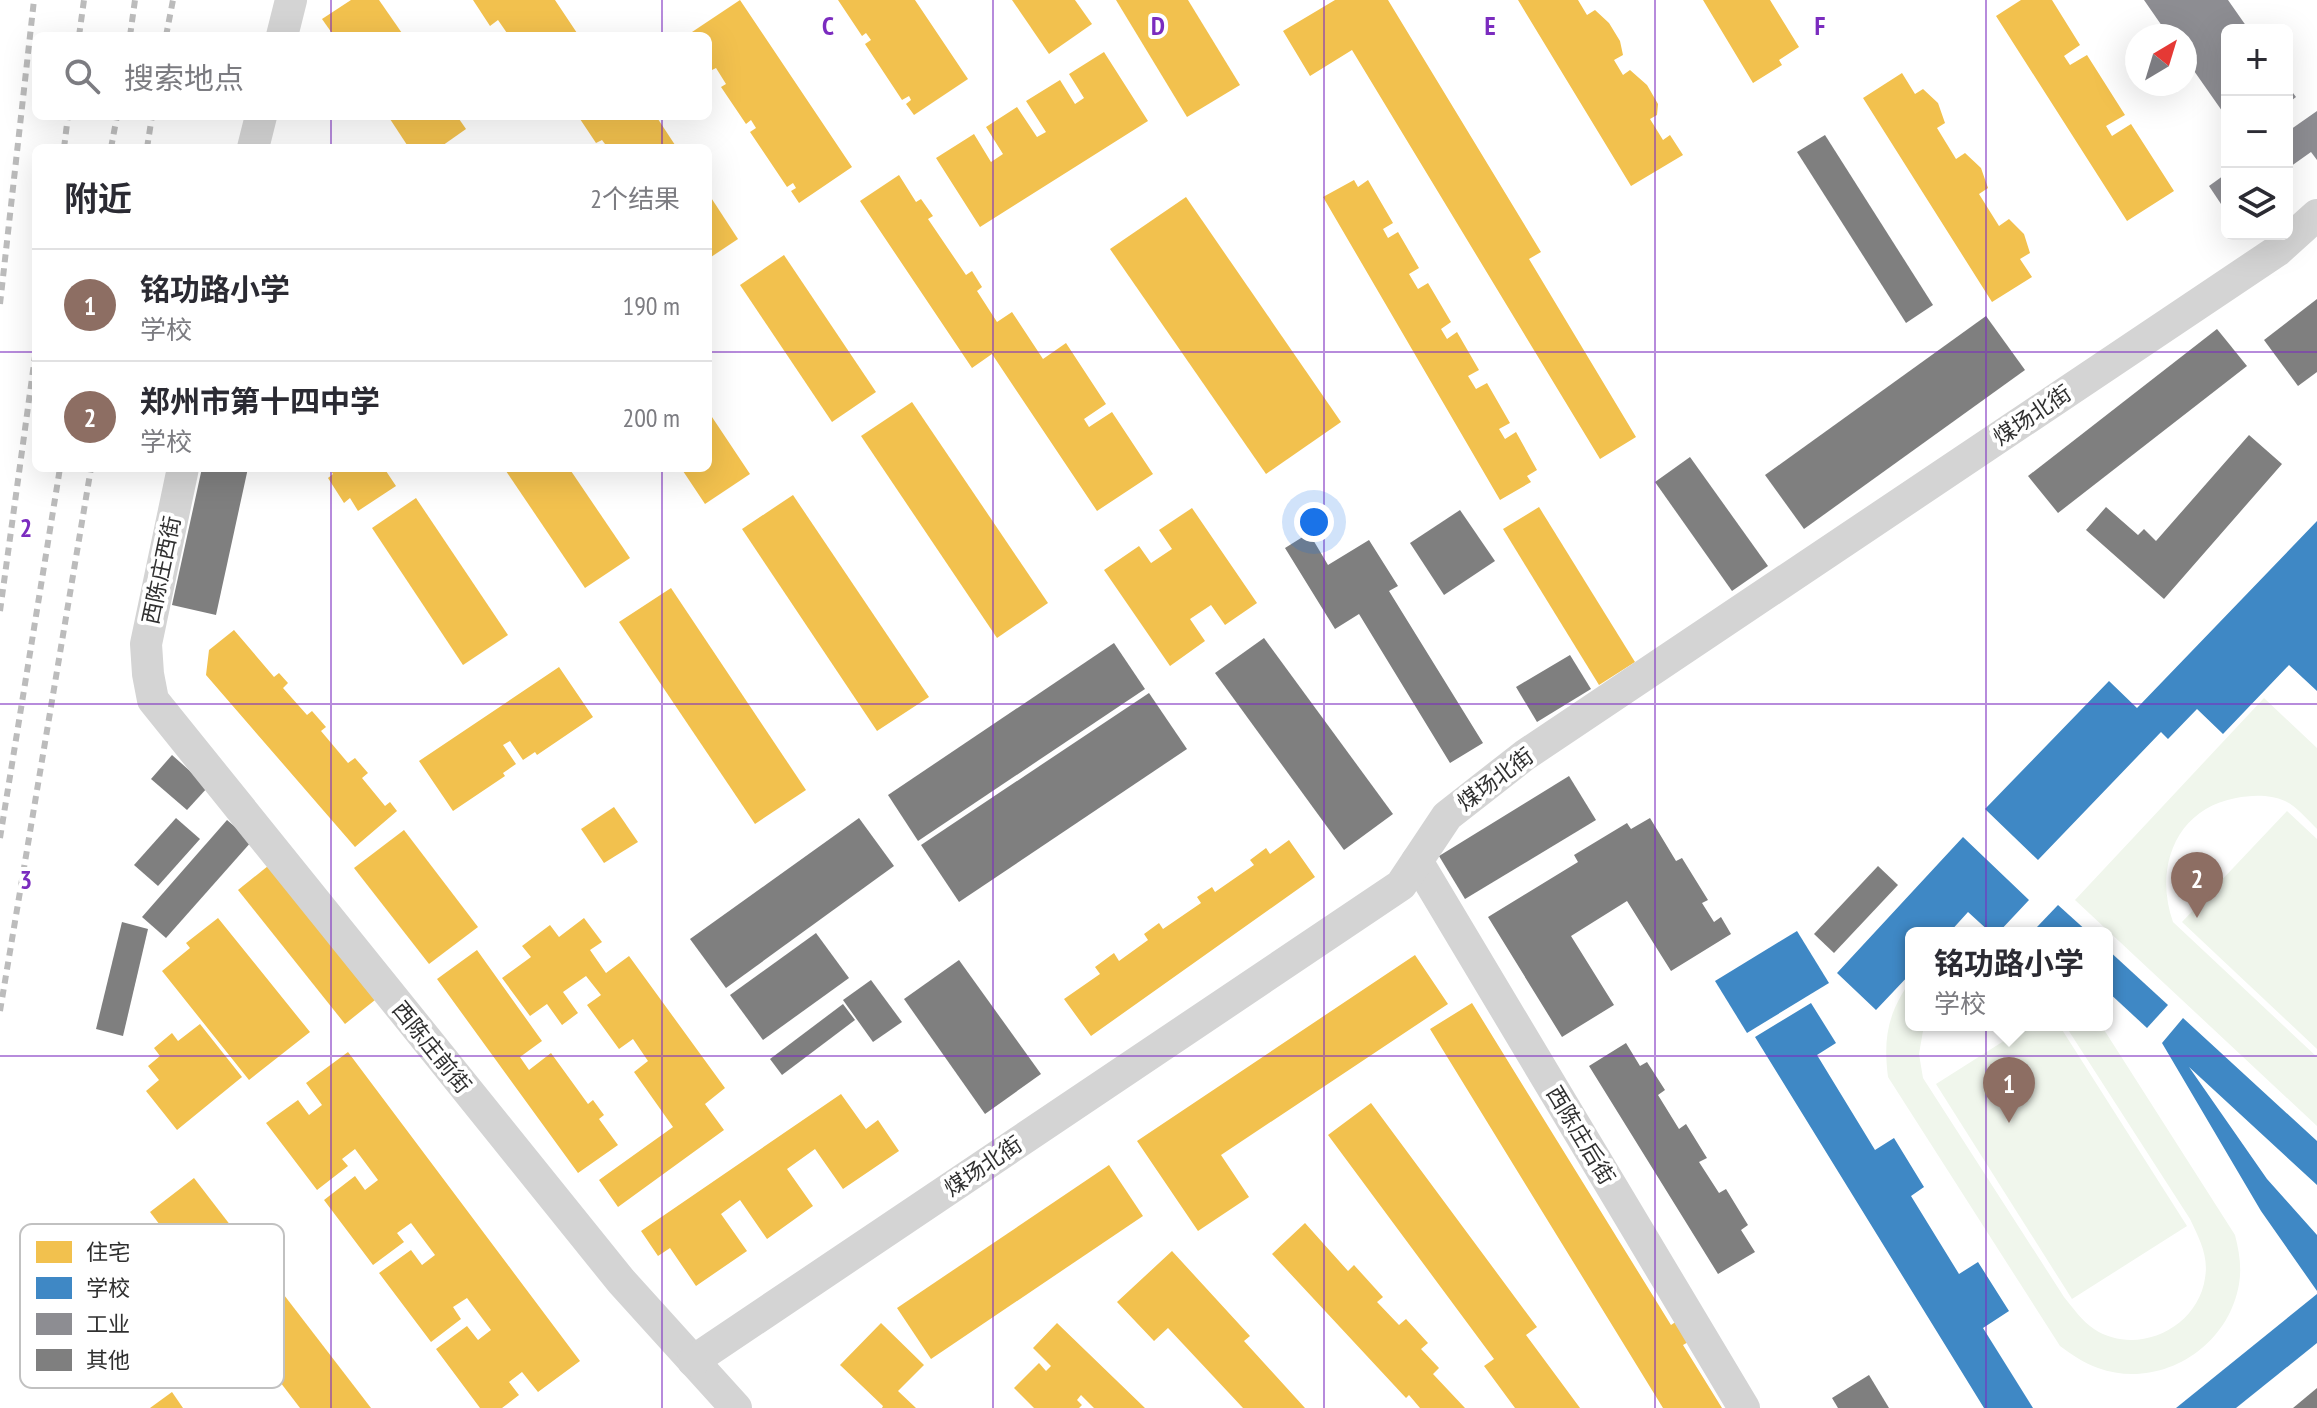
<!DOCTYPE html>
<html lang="zh">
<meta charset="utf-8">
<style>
:root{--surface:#fff;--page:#f2f2f3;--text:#2b2b33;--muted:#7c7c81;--line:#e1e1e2;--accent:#0b8043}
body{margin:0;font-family:"PT Sans Narrow","Noto Sans SC",sans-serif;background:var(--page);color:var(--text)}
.controls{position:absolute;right:24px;top:24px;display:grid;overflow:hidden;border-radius:12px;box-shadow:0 8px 32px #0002}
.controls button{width:72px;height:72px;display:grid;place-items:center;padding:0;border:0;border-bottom:2px solid var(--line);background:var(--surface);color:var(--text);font:40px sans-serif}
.compass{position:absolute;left:2125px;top:24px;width:72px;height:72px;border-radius:50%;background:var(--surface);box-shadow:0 8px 32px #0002;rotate:38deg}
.you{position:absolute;left:1314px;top:522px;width:28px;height:28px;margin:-20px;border:6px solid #fff;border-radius:50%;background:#1a73e8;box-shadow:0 0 0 12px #1a73e833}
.badge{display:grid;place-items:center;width:52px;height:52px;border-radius:50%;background:var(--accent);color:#fff;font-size:26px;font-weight:700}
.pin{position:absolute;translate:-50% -66px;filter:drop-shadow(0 2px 4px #0008)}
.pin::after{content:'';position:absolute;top:42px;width:28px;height:24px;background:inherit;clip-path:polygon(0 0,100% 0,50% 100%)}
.popup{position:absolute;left:1905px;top:927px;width:208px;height:104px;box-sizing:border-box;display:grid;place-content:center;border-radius:12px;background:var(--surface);filter:drop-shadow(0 2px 6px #0005);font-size:26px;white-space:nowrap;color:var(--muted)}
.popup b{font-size:30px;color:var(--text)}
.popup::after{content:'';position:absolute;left:50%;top:100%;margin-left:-16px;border:16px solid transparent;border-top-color:var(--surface)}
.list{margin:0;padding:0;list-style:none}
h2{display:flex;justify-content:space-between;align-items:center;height:104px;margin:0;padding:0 32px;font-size:34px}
h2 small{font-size:26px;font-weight:400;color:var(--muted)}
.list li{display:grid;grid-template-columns:52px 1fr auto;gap:24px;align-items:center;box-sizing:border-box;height:112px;padding:0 32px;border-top:2px solid var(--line)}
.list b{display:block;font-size:30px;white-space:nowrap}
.list p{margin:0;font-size:26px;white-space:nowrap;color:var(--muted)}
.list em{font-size:26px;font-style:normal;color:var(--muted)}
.icon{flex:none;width:44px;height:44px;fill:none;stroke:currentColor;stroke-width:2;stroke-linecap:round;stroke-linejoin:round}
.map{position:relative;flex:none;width:2317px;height:1408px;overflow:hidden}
.search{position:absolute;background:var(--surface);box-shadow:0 8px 32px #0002;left:32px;top:32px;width:680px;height:88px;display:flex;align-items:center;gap:20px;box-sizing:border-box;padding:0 28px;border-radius:12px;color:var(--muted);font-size:30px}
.panel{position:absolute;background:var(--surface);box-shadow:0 8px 32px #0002;left:32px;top:144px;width:680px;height:328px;border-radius:12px}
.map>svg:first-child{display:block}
.green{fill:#f0f6ec}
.homes{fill:#f2c14e}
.schools{fill:#3f88c5}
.industry{fill:#8d8d92}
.building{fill:#7f7f7f}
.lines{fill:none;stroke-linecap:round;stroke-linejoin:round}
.street{stroke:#d4d4d4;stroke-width:32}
.rail{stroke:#bcbcbc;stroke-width:6;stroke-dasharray:8 6;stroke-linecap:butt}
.grid{fill:none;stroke:#7b2cbf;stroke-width:2;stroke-opacity:0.55}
.labels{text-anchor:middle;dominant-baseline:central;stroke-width:8;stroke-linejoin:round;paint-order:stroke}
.street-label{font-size:22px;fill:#303030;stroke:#fff}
.key{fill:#fff;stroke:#c1c1c1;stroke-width:2}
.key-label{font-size:22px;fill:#303030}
.grid-label{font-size:26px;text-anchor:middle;font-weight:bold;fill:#7b2cbf;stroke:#fff;stroke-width:8;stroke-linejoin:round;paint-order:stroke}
</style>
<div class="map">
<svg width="2317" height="1408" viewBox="0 0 2317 1408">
<rect width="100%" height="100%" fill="#fff"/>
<!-- green -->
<g class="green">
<path d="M2264 698 2317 748V829C2308 820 2296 806 2285 801 2270 794 2251 795 2236 798 2175 809 2154 869 2173 922L2317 1057V1126L2075 900Z"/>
<path d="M2287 811 2317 839V1049L2182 922Z"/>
<path d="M1911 980V1025H1924L1919 1054 1923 1078 2064 1297C2073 1308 2082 1321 2094 1329 2137 1357 2198 1328 2205 1278 2209 1256 2199 1238 2190 1219L2065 1025H2101L2235 1235C2239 1251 2242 1267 2239 1284 2228 1349 2159 1390 2098 1368 2084 1363 2072 1355 2060 1346L1888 1077C1883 1037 1888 1013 1911 980Z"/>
<path d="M2029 1025H2059L2187 1226 2072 1299 1936 1084Z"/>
</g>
<!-- homes -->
<g class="homes">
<path d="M351 0H379L404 36H334L322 19Z"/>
<path d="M473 0H555L579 36H509L498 20 490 26Z"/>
<path d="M740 0 852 167 799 203 791 191 796 188 793 183 787 187 750 132 756 128 751 120 746 124 721 87 726 84 716 68 710 71 708 68V36H686Z"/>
<path d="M838 0H915L968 79 914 115 906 104 911 100 909 96 902 100 865 44 871 40 866 33 862 36Z"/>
<path d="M1012 0H1075L1092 24 1049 54Z"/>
<path d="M1116 0H1188L1240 85 1187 117Z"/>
<path d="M1335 0H1388L1541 252 1529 259 1636 437 1600 459 1352 50 1310 76 1283 31Z"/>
<path d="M1518 0H1578L1587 15 1595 10 1609 23 1620 41 1623 55 1614 60 1623 75 1630 70 1647 85 1658 104 1657 115 1650 119 1663 140 1670 135 1683 155 1631 186Z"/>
<path d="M1703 0H1770L1799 47 1779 60 1782 65 1753 83Z"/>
<path d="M2021 0H2052L2080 45 2064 56 2070 65 2087 55 2125 115 2106 126 2112 136 2131 124 2174 191 2127 221 1996 16Z"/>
<path d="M1104 52 1148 121 980 227 936 158 974 134 991 162 1003 154 986 127 1017 107 1037 137 1046 132 1026 101 1060 80 1075 104 1084 98 1069 74Z"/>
<path d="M1902 73 1915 94 1923 89 1938 103 1945 123 1937 128 1956 159 1965 153 1981 168 1988 188 1979 194 1999 226 2009 219 2024 234 2030 253 2020 259 2032 277 1992 302 1863 98Z"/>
<path d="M388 116H457L466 129 439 148H409Z"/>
<path d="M578 116H656L677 148H608L602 140 596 143Z"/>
<path d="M899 175 916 202 921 199 933 216 928 219 966 275 972 271 982 287 977 291 997 322 1012 312 1043 359 1066 343 1106 404 1084 419 1089 427 1112 412 1153 474 1097 511 992 354 972 368 860 201Z"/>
<path d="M1354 180 1358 187 1368 180 1393 223 1383 229 1388 238 1398 232 1419 268 1409 274 1418 289 1428 283 1451 322 1441 329 1447 339 1457 332 1479 370 1468 376 1476 389 1487 383 1510 423 1499 429 1505 439 1516 432 1537 470 1527 476 1531 482 1500 500 1323 197Z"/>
<path d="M708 193 738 239 708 259Z"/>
<path d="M1186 197 1341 422 1266 474 1110 249Z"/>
<path d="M784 255 876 392 832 422 740 285Z"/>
<path d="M912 402 1048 603 997 638 861 436Z"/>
<path d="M708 411 750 474 705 504 681 468H708Z"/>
<path d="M329 468H384L396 486 358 511 350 498 344 503 328 478 333 474Z"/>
<path d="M504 468H569L630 558 585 588Z"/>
<path d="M793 495 929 697 877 731 742 529Z"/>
<path d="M416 498 508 635 463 665 372 528Z"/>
<path d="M1539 507 1635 662 1599 685 1503 529Z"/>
<path d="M1192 508 1257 603 1225 625 1211 605 1190 619 1205 641 1170 666 1104 570 1139 546 1151 563 1172 549 1159 530Z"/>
<path d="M671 588 806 790 755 824 619 622Z"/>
<path d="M234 630 274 677 279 673 288 683 283 688 307 715 312 711 326 727 321 731 348 763 355 758 368 773 362 778 385 806 390 802 397 811 355 847 206 675 209 650Z"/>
<path d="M559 667 593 717 537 755 535 752 523 760 510 741 503 745 516 764 503 773 505 776 453 811 419 761Z"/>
<path d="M614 807 638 842 604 863 581 829Z"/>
<path d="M404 830 478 927 429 964 354 868Z"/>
<path d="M1289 840 1315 877 1091 1036 1064 999 1100 974 1095 967 1114 953 1119 961 1148 940 1144 934 1159 923 1163 929 1201 903 1197 897 1212 887 1215 892 1254 865 1250 860 1266 848 1270 854Z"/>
<path d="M268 866 375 1000 345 1024 238 890Z"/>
<path d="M218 918 310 1032 249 1080 162 971 190 948 186 943Z"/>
<path d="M584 918 602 942 590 950 606 973 629 956 725 1088 705 1104 724 1130 618 1207 599 1180 673 1127 634 1072 648 1061 633 1039 619 1049 587 1005 601 995 586 976 563 992 578 1013 562 1025 547 1004 530 1016 502 978 531 957 522 946 550 925 559 937Z"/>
<path d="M477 950 542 1041 520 1057 529 1070 551 1053 588 1104 593 1100 604 1115 599 1119 618 1145 578 1173 437 979Z"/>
<path d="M1415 955 1448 1004 1221 1155 1249 1197 1198 1231 1137 1141Z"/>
<path d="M1472 1003 1671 1325 1677 1321 1690 1341 1683 1345 1722 1408H1663L1430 1029Z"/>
<path d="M200 1024 242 1077 177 1130 146 1091 159 1080 148 1066 160 1056 154 1048 172 1033 178 1041Z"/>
<path d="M348 1052 580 1361 538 1392 522 1372 509 1382 519 1395 502 1408H480L436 1349 467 1326 478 1340 491 1330 467 1298 453 1307 461 1319 431 1342 379 1273 411 1250 422 1265 435 1255 411 1223 397 1233 404 1242 373 1265 324 1200 355 1176 365 1190 378 1180 355 1149 342 1159 348 1166 317 1190 266 1123 298 1100 309 1115 322 1105 306 1083Z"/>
<path d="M841 1094 866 1129 878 1120 899 1151 843 1189 815 1149 787 1169 813 1206 767 1239 740 1200 721 1214 747 1251 696 1286 670 1248 658 1256 641 1231Z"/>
<path d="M1371 1103 1537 1327 1526 1335 1580 1408H1515L1484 1366 1494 1359 1328 1135Z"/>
<path d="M1109 1165 1143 1216 931 1359 897 1308Z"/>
<path d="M194 1178 371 1408H300L150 1212Z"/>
<path d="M1305 1223 1348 1271 1354 1265 1383 1297 1377 1302 1399 1325 1406 1319 1428 1343 1421 1349 1439 1368 1433 1374 1465 1408H1420L1409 1395 1406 1398 1272 1254Z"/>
<path d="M1172 1251 1250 1336 1244 1341 1305 1408H1243L1168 1328 1154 1341 1117 1302Z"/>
<path d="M881 1323 924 1365 898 1391 916 1408H882L883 1406 840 1365Z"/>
<path d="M1057 1323 1145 1408H1094L1081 1395 1077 1400 1082 1405 1079 1408H1034L1014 1388 1039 1363 1046 1371 1051 1366 1033 1348Z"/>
<path d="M172 1392 183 1408H150Z"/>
</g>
<!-- schools -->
<g class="schools">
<path d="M2317 521V691L2289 665 2223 734 2197 709 2168 739 2161 732 2038 860 1985 809 2109 681 2137 708Z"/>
<path d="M1963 837 2029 900 1998 933H1991L1968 912 1949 933H1911V973L1876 1010 1837 973Z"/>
<path d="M2058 905 2089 933H2044L2037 927Z"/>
<path d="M1797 931 1829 983 1747 1033 1715 981Z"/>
<path d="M2107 949 2168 1005 2147 1028 2107 991Z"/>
<path d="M1811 1003 1836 1043 1817 1055 1875 1150 1894 1138 1924 1187 1911 1196 1959 1274 1978 1262 2009 1311 1983 1328 2033 1408H1984L1755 1037Z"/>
<path d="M2183 1018 2317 1141V1185L2189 1067 2267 1179 2317 1235V1291L2261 1211 2162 1043Z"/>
<path d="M2317 1294V1343L2236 1408H2176Z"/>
</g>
<!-- industry -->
<g class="industry">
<path d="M2144 0H2228L2249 30H2227V118L2185 58V36H2169Z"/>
<path d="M2287 85 2296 97 2287 104Z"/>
<path d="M2317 111V160L2311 152 2287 169V132Z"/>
<path d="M2227 173V213L2209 186Z"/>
</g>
<!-- building -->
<g class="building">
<path d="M1825 135 1933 305 1906 323 1797 152Z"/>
<path d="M2317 299V372L2298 386 2264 340Z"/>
<path d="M1986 316 2025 370 1804 529 1765 475Z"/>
<path d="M2217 329 2247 366 2058 513 2028 476Z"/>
<path d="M2249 435 2282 464 2164 599 2086 530 2106 507 2138 535 2144 529 2156 541Z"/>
<path d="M1690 457 1768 566 1732 591 1655 482Z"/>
<path d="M202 468H248L216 615 172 605Z"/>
<path d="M1460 510 1495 561 1444 595 1410 543Z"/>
<path d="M1309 533 1328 565 1369 540 1398 586 1389 591 1483 743 1450 763 1359 614 1335 629 1285 548Z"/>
<path d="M1264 638 1393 814 1344 850 1215 673Z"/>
<path d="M1114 643 1145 689 918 841 888 795Z"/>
<path d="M1570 655 1591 689 1537 722 1516 687Z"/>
<path d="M1149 693 1187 749 959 902 921 845Z"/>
<path d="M172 755 208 787 187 810 151 779Z"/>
<path d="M1569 776 1596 820 1465 899 1439 856Z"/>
<path d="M176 818 200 839 158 886 134 865Z"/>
<path d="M859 818 894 866 726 988 690 939Z"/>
<path d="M1650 818 1676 861 1682 858 1708 900 1702 903 1714 922 1721 917 1731 934 1671 971 1627 901 1571 936 1614 1005 1562 1037 1488 917 1578 862 1574 855 1627 823 1631 829Z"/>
<path d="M227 820 252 841 166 938 142 917Z"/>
<path d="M1878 866 1898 885 1834 953 1814 934Z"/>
<path d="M122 922 148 929 123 1036 96 1029Z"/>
<path d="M816 933 849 978 763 1040 730 995Z"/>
<path d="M959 960 1041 1074 985 1114 904 999Z"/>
<path d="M871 980 902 1022 873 1042 843 1000Z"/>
<path d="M843 1004 855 1020 782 1075 770 1059Z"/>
<path d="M1626 1043 1640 1066 1647 1062 1665 1090 1658 1095 1679 1129 1686 1124 1707 1158 1699 1162 1719 1193 1726 1189 1748 1225 1741 1230 1755 1252 1718 1274 1589 1066Z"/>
<path d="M1869 1375 1889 1408H1838L1832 1398Z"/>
<path d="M2317 1388V1408H2293Z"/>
</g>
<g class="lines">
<!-- street -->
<g class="street">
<path d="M282 36 291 0"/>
<path d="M253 148 261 116"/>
<path d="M183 468 146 644 148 674 153 700 621 1281 736 1408"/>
<path d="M1417 861 1744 1408"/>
<path d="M693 1361 1401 885 1447 816 1525 755 2277 251 2317 215"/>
</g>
<!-- rail -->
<g class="rail">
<path d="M79 36 84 0"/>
<path d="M130 36 135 0"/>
<path d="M166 36 173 0"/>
<path d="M64 148 68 116"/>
<path d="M111 148 117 116"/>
<path d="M147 148 152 116"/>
<path d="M0 304 34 0"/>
<path d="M0 611 36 349"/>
<path d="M0 838 60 468"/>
<path d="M0 1011 91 468"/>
</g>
</g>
<!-- grid -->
<path class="grid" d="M331 0V36M662 0V36M993 0V1408M1324 0V1408M1655 0V1408M1986 0V1408M331 116V148M662 116V148M0 352H36M708 352H2317M331 468V1408M662 468V1408M0 704H2317M0 1056H2317"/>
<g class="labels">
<!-- street labels -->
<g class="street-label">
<text transform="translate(2032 415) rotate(-34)">煤场北街</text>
<text transform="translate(161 570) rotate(-78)">西陈庄西街</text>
<text transform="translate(1495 779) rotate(-37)">煤场北街</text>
<text transform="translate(432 1047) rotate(51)">西陈庄前街</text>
<text transform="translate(1581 1135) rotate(59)">西陈庄后街</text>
<text transform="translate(983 1166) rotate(-34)">煤场北街</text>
</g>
</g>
<!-- legend -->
<rect x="20" y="1224" width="264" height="164" rx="12" class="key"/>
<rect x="36" y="1241" width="36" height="22" fill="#f2c14e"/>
<rect x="36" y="1277" width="36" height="22" fill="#3f88c5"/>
<rect x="36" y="1313" width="36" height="22" fill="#8d8d92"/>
<rect x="36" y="1349" width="36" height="22" fill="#7f7f7f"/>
<g class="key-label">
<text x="86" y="1260">住宅</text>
<text x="86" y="1296">学校</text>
<text x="86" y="1332">工业</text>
<text x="86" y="1368">其他</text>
</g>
<g class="grid-label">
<text x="828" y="35">C</text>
<text x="1158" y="35">D</text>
<text x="1490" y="35">E</text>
<text x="1820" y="35">F</text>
<text x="26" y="537">2</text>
<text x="26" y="889">3</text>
</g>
</svg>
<div class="controls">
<button>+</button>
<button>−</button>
<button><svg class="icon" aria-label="layers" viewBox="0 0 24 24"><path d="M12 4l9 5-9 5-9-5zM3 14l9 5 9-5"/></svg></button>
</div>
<svg class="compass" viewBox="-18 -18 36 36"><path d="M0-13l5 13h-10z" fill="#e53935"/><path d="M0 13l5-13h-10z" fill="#7c7c81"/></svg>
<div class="you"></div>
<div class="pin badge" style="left:2009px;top:1123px;background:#8d6e63">1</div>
<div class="popup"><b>铭功路小学</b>学校</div>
<div class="pin badge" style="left:2197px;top:918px;background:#8d6e63">2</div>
<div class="search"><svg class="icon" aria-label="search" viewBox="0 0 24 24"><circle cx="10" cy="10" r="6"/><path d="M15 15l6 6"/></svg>搜索地点</div>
<section class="panel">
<h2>附近<small>2个结果</small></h2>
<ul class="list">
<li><span class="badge" style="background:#8d6e63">1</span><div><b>铭功路小学</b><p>学校</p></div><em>190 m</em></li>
<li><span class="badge" style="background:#8d6e63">2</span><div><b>郑州市第十四中学</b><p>学校</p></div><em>200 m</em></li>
</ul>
</section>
</div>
